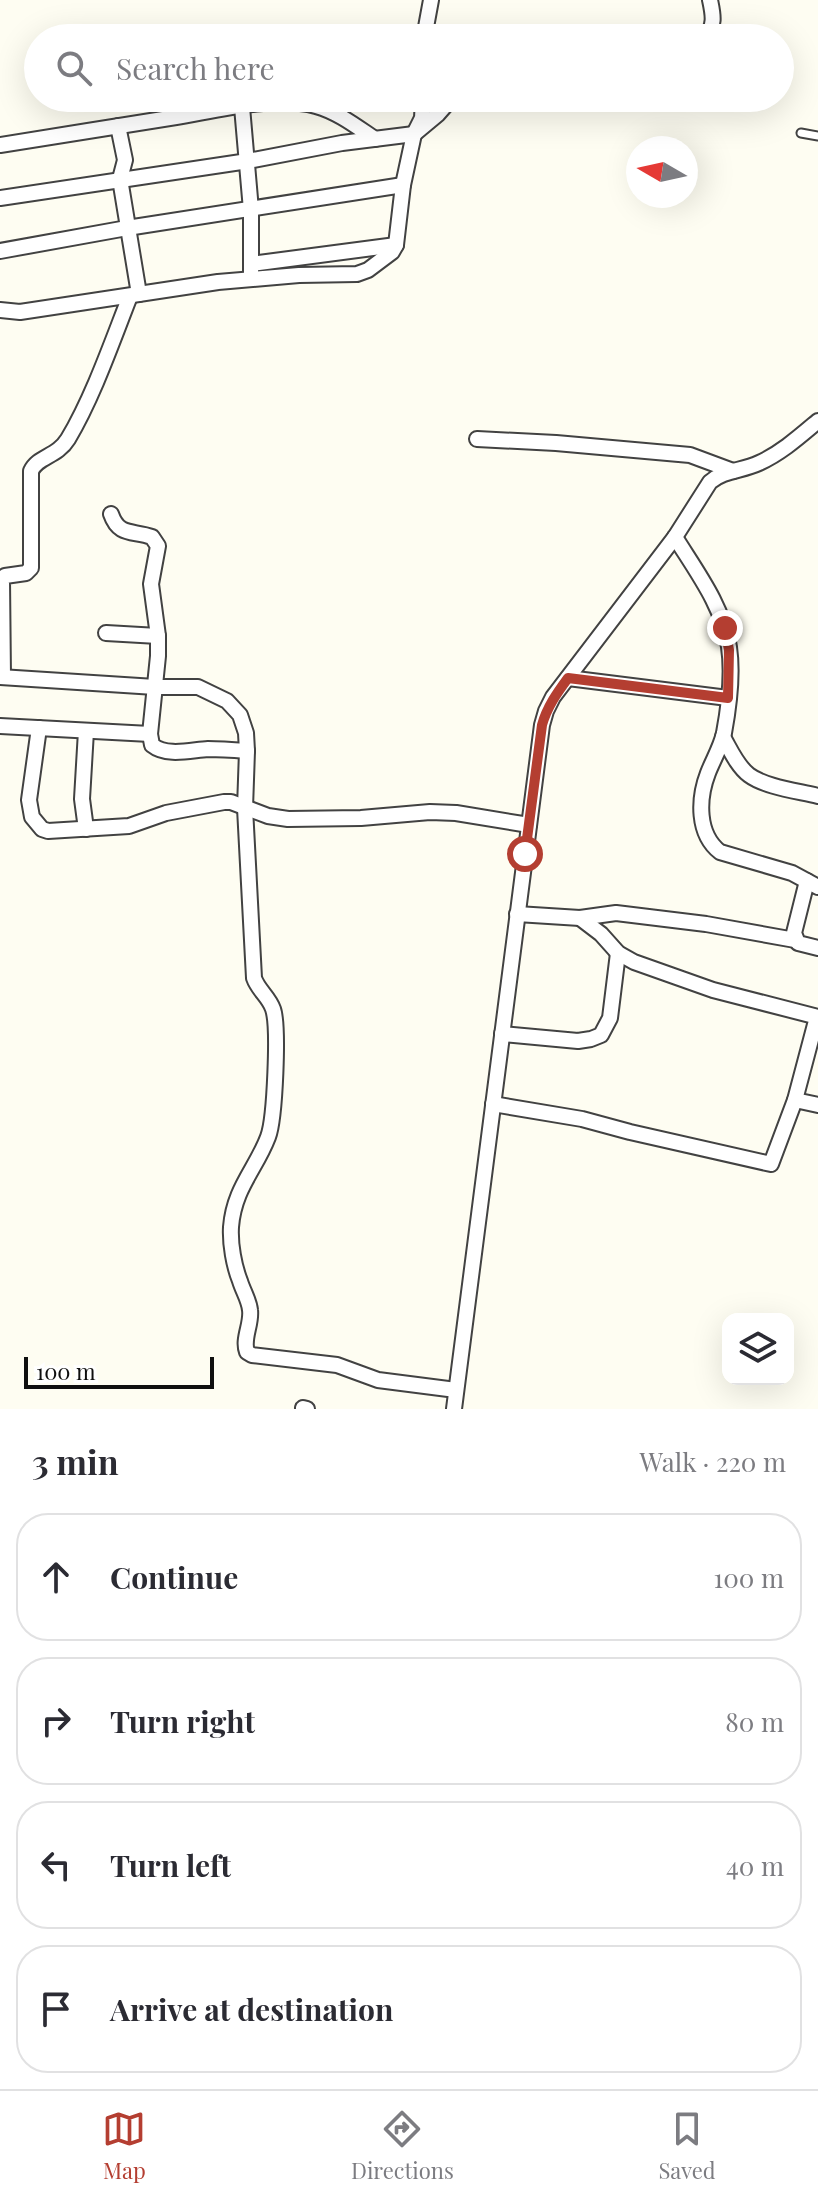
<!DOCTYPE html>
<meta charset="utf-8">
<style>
:root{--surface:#fff;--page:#f2f2f3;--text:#2b2b33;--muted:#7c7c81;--line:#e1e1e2;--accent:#b43e31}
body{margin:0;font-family:"Playfair Display",serif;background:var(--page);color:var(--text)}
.controls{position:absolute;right:24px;bottom:24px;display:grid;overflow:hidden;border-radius:16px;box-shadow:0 8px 32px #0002}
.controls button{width:72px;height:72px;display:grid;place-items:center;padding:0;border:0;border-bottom:2px solid var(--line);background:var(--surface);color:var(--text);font:40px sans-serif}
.compass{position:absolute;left:626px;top:136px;width:72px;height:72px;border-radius:50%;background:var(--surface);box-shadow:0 8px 32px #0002;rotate:279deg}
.scale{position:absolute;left:24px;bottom:20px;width:190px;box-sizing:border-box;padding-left:8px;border:4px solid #0f0f0f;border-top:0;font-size:22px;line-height:28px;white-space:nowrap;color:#0f0f0f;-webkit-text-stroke:6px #fff;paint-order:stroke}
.stop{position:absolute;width:24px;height:24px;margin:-18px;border:6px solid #b43e31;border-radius:50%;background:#fff}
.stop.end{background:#b43e31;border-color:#fff;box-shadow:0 2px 8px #0008}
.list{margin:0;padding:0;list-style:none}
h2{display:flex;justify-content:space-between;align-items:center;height:104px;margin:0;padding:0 32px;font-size:34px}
h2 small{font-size:26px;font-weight:400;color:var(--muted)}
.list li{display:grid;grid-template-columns:52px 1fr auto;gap:24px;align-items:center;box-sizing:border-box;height:128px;margin:0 16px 16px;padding:0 16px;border:2px solid var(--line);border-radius:32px}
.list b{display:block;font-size:30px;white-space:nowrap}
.list em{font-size:26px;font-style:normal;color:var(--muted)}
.icon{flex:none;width:44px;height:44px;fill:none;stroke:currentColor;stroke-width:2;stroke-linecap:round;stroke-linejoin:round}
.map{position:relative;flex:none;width:818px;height:1409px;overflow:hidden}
.search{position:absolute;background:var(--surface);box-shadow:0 8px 32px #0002;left:24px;right:24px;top:24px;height:88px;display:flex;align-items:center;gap:20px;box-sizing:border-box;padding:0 28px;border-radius:44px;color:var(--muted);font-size:30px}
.sheet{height:680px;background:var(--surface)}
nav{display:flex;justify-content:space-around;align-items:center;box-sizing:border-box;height:112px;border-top:2px solid var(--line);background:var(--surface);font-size:22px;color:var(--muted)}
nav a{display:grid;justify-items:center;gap:4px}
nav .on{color:var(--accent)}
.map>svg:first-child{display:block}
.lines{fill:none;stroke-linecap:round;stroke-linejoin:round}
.service-casing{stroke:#424242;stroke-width:11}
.minor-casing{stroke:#424242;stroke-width:18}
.service{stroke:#fff;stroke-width:7}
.minor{stroke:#fff;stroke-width:14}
.route{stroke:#b43e31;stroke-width:10}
</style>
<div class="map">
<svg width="818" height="1409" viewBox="0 0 818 1409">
<rect width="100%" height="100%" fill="#fefdf2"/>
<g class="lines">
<!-- service casing -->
<g class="service-casing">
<path id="service" d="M801 133 818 136"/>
</g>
<!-- minor casing -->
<g class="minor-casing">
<g id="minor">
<path d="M424 38 431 0"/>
<path d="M704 38C716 27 713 14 710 0"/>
<path d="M242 107 251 210V279"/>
<path d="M118 126 125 160 120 179 139 294"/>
<path d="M0 145C59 136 117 126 176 117 218 110 275 95 316 106 338 112 357 127 375 139"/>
<path d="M0 198 248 161 342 143 414 134 438 114 452 98"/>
<path d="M0 251 127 228 403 185"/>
<path d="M251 264 396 245"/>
<path d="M0 310 20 312 218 282 299 275 357 274 368 270 392 252 396 245 403 185 414 134 422 118 423 98"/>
<path d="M477 439 556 443 690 455 733 471"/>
<path d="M111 514C119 537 133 530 152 537L158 546 151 584 158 636V656L150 734 152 745C167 757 191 750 208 749 221 749 234 750 247 751"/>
<path d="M675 537C696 571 723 606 729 647 733 674 729 706 724 733 721 747 713 760 708 773 698 799 697 834 720 852L792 873 818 887"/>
<path d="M106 633 158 636"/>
<path d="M0 677 155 687H198L227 701 240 715 246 733 247 751 245 808 254 978C258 990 269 997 273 1009 279 1026 275 1119 268 1137 256 1169 234 1188 231 1227 230 1244 234 1266 240 1281 243 1291 249 1300 250 1310 252 1324 242 1339 247 1352L252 1355 337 1365 378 1380 456 1390"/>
<path d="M3 677 2 580 5 576 26 573 31 568V471C38 456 57 457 68 439 93 397 112 342 130 296"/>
<path d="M568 678 728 698"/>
<path d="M0 726 150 734"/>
<path d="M39 728 29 800 32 817 42 829 48 831 129 826 166 813 224 802H231L268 816 288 819 361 818 430 812 456 813 529 825"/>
<path d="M86 731 82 799 86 829"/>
<path d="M723 737C730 749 737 766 749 775 765 787 798 791 818 796"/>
<path d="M807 881 794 933 798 943 818 948"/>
<path d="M517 914 580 918 616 913 706 924 795 940"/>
<path d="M580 918 601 934 618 953 634 962 713 990 818 1017"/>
<path d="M502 1034 578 1041 591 1039 601 1035 610 1018 618 953"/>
<path d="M795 1100 818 1105"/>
<path d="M493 1104 582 1119 630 1132 771 1164 795 1100 817 1017"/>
<path d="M303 1408 307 1409"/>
<path d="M454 1409 542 725 546 711 553 697 675 537 710 482C724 470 742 471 759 463 781 453 799 437 818 421"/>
</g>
</g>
<!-- service -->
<use href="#service" class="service"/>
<!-- minor -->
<use href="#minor" class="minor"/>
</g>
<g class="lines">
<!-- route -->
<path class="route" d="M525 854 542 725C547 707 557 693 568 678L728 698 729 650 725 628"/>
</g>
</svg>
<div class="controls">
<button><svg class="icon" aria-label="layers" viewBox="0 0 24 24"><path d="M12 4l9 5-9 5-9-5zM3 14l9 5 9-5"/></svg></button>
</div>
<svg class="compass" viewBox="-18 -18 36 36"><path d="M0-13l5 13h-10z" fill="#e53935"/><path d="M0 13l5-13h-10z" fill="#7c7c81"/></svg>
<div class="scale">100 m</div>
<div class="stop" style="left:525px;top:854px"></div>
<div class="stop end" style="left:725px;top:628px"></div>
<div class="search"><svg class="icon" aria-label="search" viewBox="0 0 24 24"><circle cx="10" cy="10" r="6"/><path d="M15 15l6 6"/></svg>Search here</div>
</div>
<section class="sheet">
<h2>3 min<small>Walk · 220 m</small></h2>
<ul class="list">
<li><svg class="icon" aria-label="ahead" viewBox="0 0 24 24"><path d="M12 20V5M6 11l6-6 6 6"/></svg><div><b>Continue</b></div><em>100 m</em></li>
<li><svg class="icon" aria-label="right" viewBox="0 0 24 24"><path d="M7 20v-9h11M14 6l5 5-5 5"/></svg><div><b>Turn right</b></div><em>80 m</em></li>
<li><svg class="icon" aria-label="left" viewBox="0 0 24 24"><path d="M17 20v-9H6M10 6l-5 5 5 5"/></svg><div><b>Turn left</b></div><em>40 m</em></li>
<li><svg class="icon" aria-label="arrive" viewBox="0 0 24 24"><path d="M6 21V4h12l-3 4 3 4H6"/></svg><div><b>Arrive at destination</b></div></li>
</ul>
</section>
<nav>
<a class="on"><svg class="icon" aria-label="map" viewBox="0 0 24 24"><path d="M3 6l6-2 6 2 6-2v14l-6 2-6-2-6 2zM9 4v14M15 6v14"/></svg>Map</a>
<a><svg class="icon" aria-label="directions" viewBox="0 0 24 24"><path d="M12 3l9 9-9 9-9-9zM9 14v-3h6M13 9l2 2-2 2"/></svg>Directions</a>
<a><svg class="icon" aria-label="saved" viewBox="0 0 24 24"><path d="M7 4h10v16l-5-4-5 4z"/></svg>Saved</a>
</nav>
